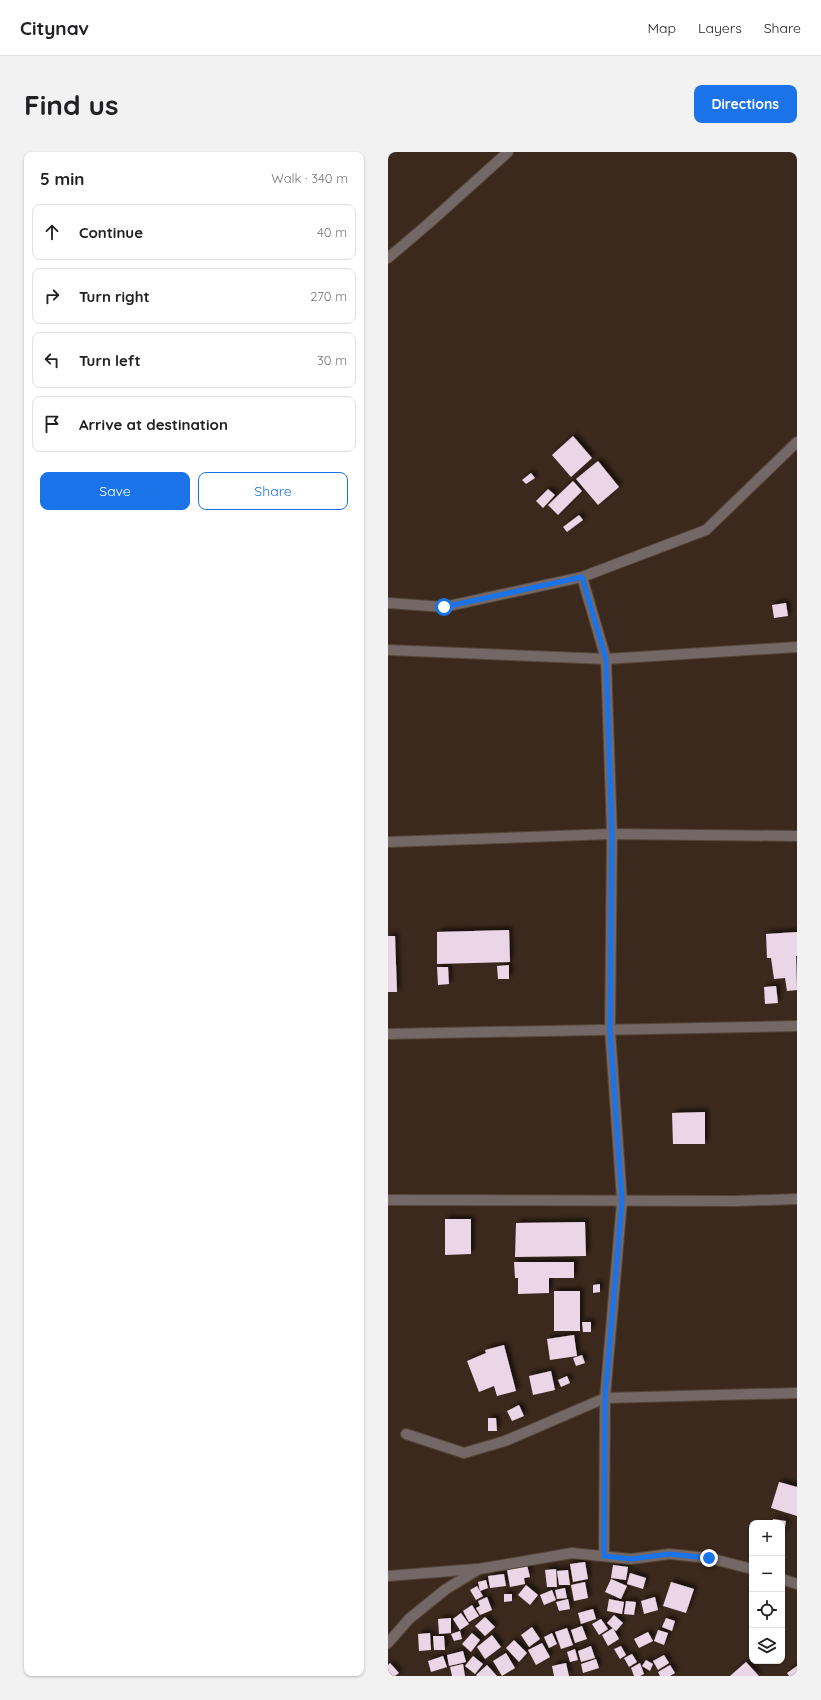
<!DOCTYPE html>
<meta charset="utf-8">
<style>
:root{--surface:#fff;--page:#f2f2f2;--text:#202124;--muted:#757577;--line:#e0e0e0;--accent:#1a73e8}
body{margin:0;font-family:Quicksand,sans-serif;background:var(--page);color:var(--text)}
.controls{position:absolute;right:12px;bottom:12px;display:grid;overflow:hidden;border-radius:8px;box-shadow:0 1px 3px #0004}
.controls button{width:36px;height:36px;display:grid;place-items:center;padding:0;border:0;border-bottom:1px solid var(--line);background:var(--surface);color:var(--text);font:20px sans-serif}
.stop{position:absolute;width:12px;height:12px;margin:-9px;border:3px solid #1a73e8;border-radius:50%;background:#fff}
.stop.end{background:#1a73e8;border-color:#fff;box-shadow:0 1px 4px #0008}
.list{margin:0;padding:0;list-style:none}
h2{display:flex;justify-content:space-between;align-items:center;height:52px;margin:0;padding:0 16px;font-size:17px}
h2 small{font-size:13px;font-weight:400;color:var(--muted)}
.list li{display:grid;grid-template-columns:26px 1fr auto;gap:12px;align-items:center;box-sizing:border-box;height:56px;margin:0 8px 8px;padding:0 8px;border:1px solid var(--line);border-radius:8px}
.list b{display:block;font-size:15px;white-space:nowrap}
.list em{font-size:13px;font-style:normal;color:var(--muted)}
.actions{display:flex;gap:8px;padding:12px 16px}
.actions a{flex:1;padding:9px 0;border:1px solid var(--accent);border-radius:8px;text-align:center;font-size:14px;color:var(--accent)}
.actions .main{background:var(--accent);color:#fff}
.icon{flex:none;width:22px;height:22px;fill:none;stroke:currentColor;stroke-width:2;stroke-linecap:round;stroke-linejoin:round}
.map{position:relative;flex:none;width:409px;height:1524px;overflow:hidden;border-radius:8px}
header{display:flex;align-items:center;gap:24px;box-sizing:border-box;height:56px;padding:0 20px;background:var(--surface);border-bottom:1px solid var(--line)}
header strong{font-size:19px}
nav{display:flex;gap:22px;margin-inline-start:auto;font-size:14px}
.intro{display:flex;align-items:center;justify-content:space-between;box-sizing:border-box;height:96px;padding:0 24px}
h1{margin:0;font-size:28px}
.button{padding:10px 18px;border-radius:8px;background:var(--accent);color:#fff;font-size:14px;font-weight:700}
main{display:flex;gap:24px;padding:0 24px}
aside{flex:1;background:var(--surface);border-radius:8px;box-shadow:0 1px 3px #0004}
.map>svg:first-child{display:block}
.building{fill:#ebd6e8;filter:url(#shadow)}
.lines{fill:none;stroke-linecap:round;stroke-linejoin:round}
.minor-casing{stroke:#554438;stroke-width:12}
.minor{stroke:#736865;stroke-width:10}
.route{stroke:#1a73e8;stroke-width:5}
</style>
<header>
<strong>Citynav</strong>
<nav><a>Map</a><a>Layers</a><a>Share</a></nav>
</header>
<div class="intro"><h1>Find us</h1><a class="button">Directions</a></div>
<main>
<aside>
<h2>5 min<small>Walk · 340 m</small></h2>
<ul class="list">
<li><svg class="icon" aria-label="ahead" viewBox="0 0 24 24"><path d="M12 20V5M6 11l6-6 6 6"/></svg><div><b>Continue</b></div><em>40 m</em></li>
<li><svg class="icon" aria-label="right" viewBox="0 0 24 24"><path d="M7 20v-9h11M14 6l5 5-5 5"/></svg><div><b>Turn right</b></div><em>270 m</em></li>
<li><svg class="icon" aria-label="left" viewBox="0 0 24 24"><path d="M17 20v-9H6M10 6l-5 5 5 5"/></svg><div><b>Turn left</b></div><em>30 m</em></li>
<li><svg class="icon" aria-label="arrive" viewBox="0 0 24 24"><path d="M6 21V4h12l-3 4 3 4H6"/></svg><div><b>Arrive at destination</b></div></li>
</ul>
<div class="actions"><a class="main">Save</a><a>Share</a></div>
</aside>
<div class="map">
<svg width="409" height="1524" viewBox="0 0 409 1524">
<defs>
<filter id="shadow"><feDropShadow dx="3.5" dy="-3.5" stdDeviation="2" flood-color="#0009"/></filter>
</defs>
<rect width="100%" height="100%" fill="#3b291d"/>
<!-- building -->
<g class="building">
<path d="M185 284 204 306 183 325 164 303Z"/>
<path d="M210 309 231 335 210 353 188 327Z"/>
<path d="M143 321 147 326 138 332 134 328Z"/>
<path d="M185 329 194 339 170 363 160 353Z"/>
<path d="M160 337 167 343 155 356 148 349Z"/>
<path d="M191 363 195 368 179 380 175 375Z"/>
<path d="M398 451 400 464 386 466 384 453Z"/>
<path d="M121 778 122 810 49 812V780Z"/>
<path d="M409 780V804H408L409 838 399 839 397 826 386 827 383 806H379L378 782Z"/>
<path d="M0 784H7L9 840H0Z"/>
<path d="M121 813V827H110L109 814Z"/>
<path d="M49 815H60L61 832 50 833Z"/>
<path d="M388 834 390 851 377 852 376 835Z"/>
<path d="M317 960V992H285L284 961Z"/>
<path d="M57 1067H83V1102L57 1103Z"/>
<path d="M197 1070 198 1104 127 1105 128 1071Z"/>
<path d="M126 1110H186V1126H161V1141L130 1142V1126H127Z"/>
<path d="M212 1132V1140L205 1141V1133Z"/>
<rect x="166" y="1139" width="26" height="40"/>
<path d="M194 1170H203V1180H195Z"/>
<path d="M186 1183 189 1204 162 1208 159 1187Z"/>
<path d="M116 1193 128 1239 109 1244 106 1234 91 1240 79 1209 98 1201 97 1198Z"/>
<path d="M194 1203 197 1211 188 1214 185 1206Z"/>
<path d="M163 1219 167 1238 145 1243 141 1224Z"/>
<path d="M179 1224 182 1231 173 1235 170 1228Z"/>
<path d="M131 1253 136 1264 124 1269 119 1259Z"/>
<path d="M100 1266H108L109 1279H100Z"/>
<path d="M391 1330 409 1335V1364L383 1356Z"/>
<path d="M385 1367 398 1369 395 1387 394 1371H384Z"/>
<path d="M197 1410 200 1427 185 1430 182 1412Z"/>
<path d="M139 1413 142 1425 136 1426 137 1432 122 1435 119 1418Z"/>
<path d="M225 1413 240 1415 238 1428 223 1426Z"/>
<path d="M168 1417 169 1435H159L157 1418Z"/>
<path d="M180 1418 182 1433H171L169 1419Z"/>
<path d="M242 1421 258 1426 255 1437 239 1432Z"/>
<path d="M116 1422 118 1434 102 1436 100 1424Z"/>
<path d="M223 1427 239 1434 233 1447 217 1440Z"/>
<path d="M98 1428 100 1436 92 1439 90 1430Z"/>
<path d="M197 1430 200 1446 186 1449 183 1433Z"/>
<path d="M283 1430 306 1437 298 1461 275 1454Z"/>
<path d="M138 1433 150 1443 142 1453 130 1443Z"/>
<path d="M89 1434 95 1444 88 1448 82 1438Z"/>
<path d="M177 1436 179 1446 169 1447 167 1438Z"/>
<path d="M164 1438 168 1448 156 1453 152 1443Z"/>
<path d="M116 1442H124V1449L116 1450Z"/>
<path d="M99 1445 104 1458 92 1463 88 1456 92 1454 90 1449Z"/>
<path d="M267 1445 270 1458 256 1462 253 1449Z"/>
<path d="M180 1447 182 1457 171 1459 168 1450Z"/>
<path d="M221 1447 236 1450 234 1462 219 1459Z"/>
<path d="M238 1449 248 1450 246 1463 236 1462Z"/>
<path d="M84 1453 91 1464 81 1470 75 1459Z"/>
<path d="M205 1457 208 1467 193 1472 190 1461Z"/>
<path d="M73 1461 81 1472 72 1478 65 1467Z"/>
<path d="M226 1463 235 1471 228 1479 219 1471Z"/>
<path d="M97 1465 107 1475 97 1484 87 1474Z"/>
<path d="M63 1466V1481L51 1482 50 1467Z"/>
<path d="M278 1466 287 1469 284 1479 274 1475Z"/>
<path d="M213 1467 220 1477 211 1483 204 1472Z"/>
<path d="M194 1474 199 1487 187 1491 183 1478Z"/>
<path d="M144 1475 152 1487 141 1495 133 1483Z"/>
<path d="M179 1476 185 1493 173 1497 167 1480Z"/>
<path d="M225 1476 231 1487 220 1494 214 1483Z"/>
<path d="M270 1478 280 1481 276 1493 266 1489Z"/>
<path d="M72 1479 74 1487 66 1489 63 1482Z"/>
<path d="M260 1480 265 1489 251 1496 246 1487Z"/>
<path d="M42 1481 43 1498 31 1499 30 1482Z"/>
<path d="M84 1481 92 1488 83 1500 74 1492Z"/>
<path d="M164 1481 169 1492 161 1496 156 1485Z"/>
<path d="M104 1483 113 1495 97 1507 89 1495Z"/>
<path d="M45 1484H56L57 1498H46Z"/>
<path d="M126 1488 139 1501 131 1510 118 1496Z"/>
<path d="M154 1491 162 1505 148 1513 140 1498Z"/>
<path d="M203 1494 207 1506 193 1510 190 1499Z"/>
<path d="M233 1494 238 1503 232 1507 226 1497Z"/>
<path d="M187 1497 190 1508 182 1510 179 1500Z"/>
<path d="M75 1499 78 1510 61 1514 59 1503Z"/>
<path d="M118 1501 127 1516 114 1524 105 1509Z"/>
<path d="M244 1502 249 1510 241 1515 236 1506Z"/>
<path d="M276 1503 281 1511 270 1518 265 1509Z"/>
<path d="M55 1504 59 1515 43 1520 40 1509Z"/>
<path d="M85 1504 95 1512 87 1522 77 1514Z"/>
<path d="M208 1507 211 1516 195 1521 193 1512Z"/>
<path d="M258 1508 265 1512 262 1519 254 1514Z"/>
<path d="M358 1510 371 1524H342Z"/>
<path d="M2 1511 11 1521 7 1524H0V1513Z"/>
<path d="M178 1511 181 1524H166L164 1514Z"/>
<path d="M252 1511 256 1522 252 1524H246L243 1516Z"/>
<path d="M75 1512 77 1524H64L62 1515Z"/>
<path d="M99 1513 109 1524H89L88 1523Z"/>
<path d="M282 1513 287 1521 282 1524H272L270 1520Z"/>
<path d="M409 1514V1524H401L399 1521Z"/>
</g>
<g class="lines">
<!-- minor casing -->
<g class="minor-casing">
<g id="minor">
<path d="M0 106 40 72 120 0"/>
<path d="M194 425 218 507 224 682 222 878 234 1049 217 1246 216 1404"/>
<path d="M0 451 56 455 194 425 318 378 409 290"/>
<path d="M0 498 218 507 409 495"/>
<path d="M0 690 224 682 409 684"/>
<path d="M0 882 409 874"/>
<path d="M0 1048 347 1049 409 1047"/>
<path d="M18 1282 76 1301 117 1289 217 1246 409 1241"/>
<path d="M0 1424 88 1417"/>
<path d="M394 1427 409 1432"/>
<path d="M0 1491 21 1467 58 1437 91 1417 184 1401 243 1407 281 1402 321 1406 364 1417"/>
</g>
</g>
<!-- minor -->
<use href="#minor" class="minor"/>
</g>
<g class="lines">
<!-- route -->
<path class="route" d="M56 455 194 425 218 507 224 682 222 878 234 1049 217 1246 216 1404 243 1407 281 1402 321 1406"/>
</g>
</svg>
<div class="controls">
<button>+</button>
<button>−</button>
<button><svg class="icon" aria-label="locate" viewBox="0 0 24 24"><circle cx="12" cy="12" r="6"/><path d="M12 2v4M12 18v4M2 12h4M18 12h4"/></svg></button>
<button><svg class="icon" aria-label="layers" viewBox="0 0 24 24"><path d="M12 4l9 5-9 5-9-5zM3 14l9 5 9-5"/></svg></button>
</div>
<div class="stop" style="left:56px;top:455px"></div>
<div class="stop end" style="left:321px;top:1406px"></div>
</div>
</main>
